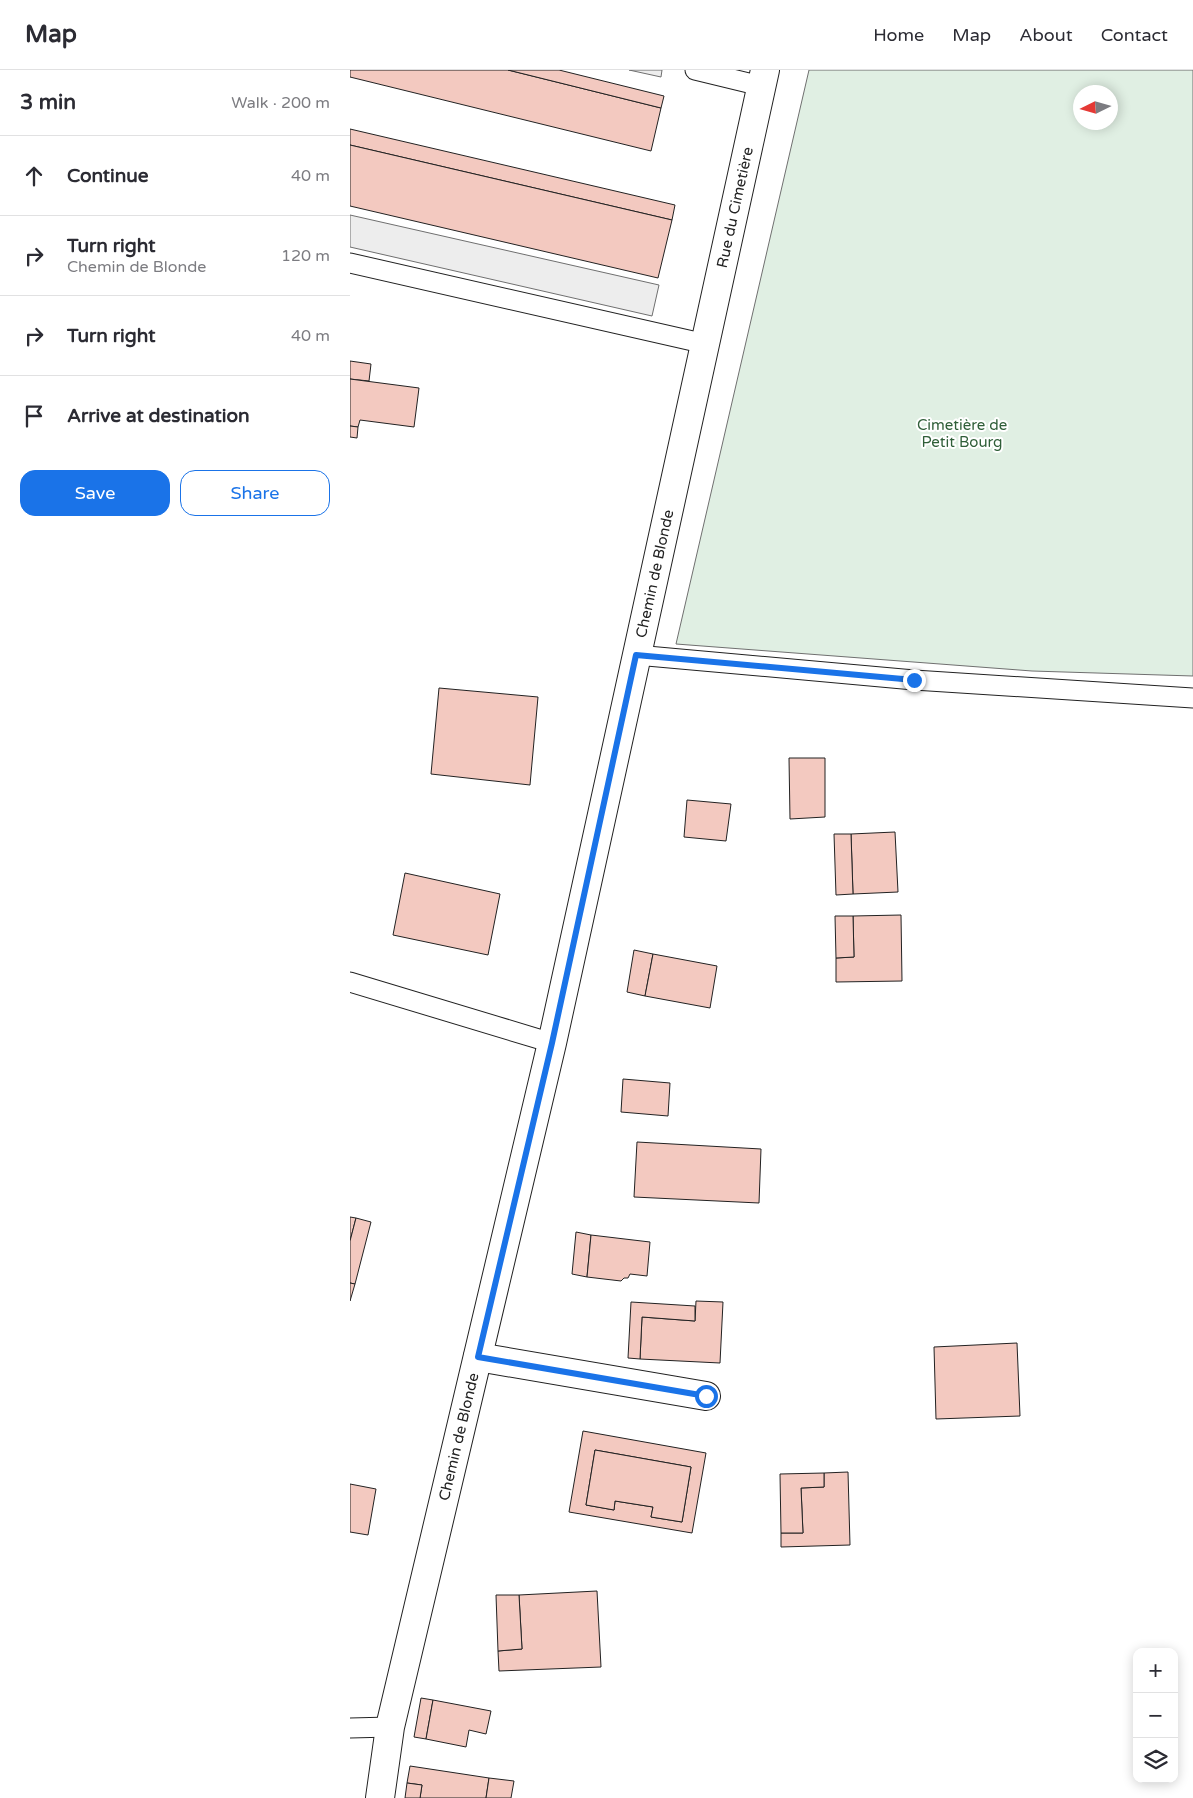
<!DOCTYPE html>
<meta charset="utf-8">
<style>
:root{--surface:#fff;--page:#f2f2f3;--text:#2b2b33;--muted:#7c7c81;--line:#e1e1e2;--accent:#1a73e8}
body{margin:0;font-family:"Varela Round",sans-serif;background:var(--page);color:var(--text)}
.controls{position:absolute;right:15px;bottom:15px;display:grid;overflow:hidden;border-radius:10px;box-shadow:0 2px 12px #0003}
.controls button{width:45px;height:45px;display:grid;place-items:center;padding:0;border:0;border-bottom:1px solid var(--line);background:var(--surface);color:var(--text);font:25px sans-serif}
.compass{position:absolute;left:723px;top:15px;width:45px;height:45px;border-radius:50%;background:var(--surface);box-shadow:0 2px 12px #0003;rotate:265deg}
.stop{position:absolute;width:15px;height:15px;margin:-11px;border:4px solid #1a73e8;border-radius:50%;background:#fff}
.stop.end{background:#1a73e8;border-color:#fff;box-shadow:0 1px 5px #0008}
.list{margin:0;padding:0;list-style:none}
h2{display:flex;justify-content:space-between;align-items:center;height:65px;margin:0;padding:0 20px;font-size:21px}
h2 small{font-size:16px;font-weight:400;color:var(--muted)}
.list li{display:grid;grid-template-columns:32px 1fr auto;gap:15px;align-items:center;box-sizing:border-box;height:80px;padding:0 20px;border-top:1px solid var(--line)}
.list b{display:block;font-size:19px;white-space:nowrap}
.list p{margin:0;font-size:16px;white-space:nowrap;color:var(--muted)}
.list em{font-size:16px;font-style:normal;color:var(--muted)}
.actions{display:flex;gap:10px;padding:15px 20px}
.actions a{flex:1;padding:11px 0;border:1px solid var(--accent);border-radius:15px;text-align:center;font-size:18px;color:var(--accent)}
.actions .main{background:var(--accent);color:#fff}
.icon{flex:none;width:28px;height:28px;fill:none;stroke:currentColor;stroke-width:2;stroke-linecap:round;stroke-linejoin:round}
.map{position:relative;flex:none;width:843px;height:1728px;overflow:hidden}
header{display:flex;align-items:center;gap:30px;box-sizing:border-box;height:70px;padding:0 25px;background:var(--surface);border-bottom:1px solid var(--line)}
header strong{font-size:24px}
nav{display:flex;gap:28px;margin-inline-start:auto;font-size:18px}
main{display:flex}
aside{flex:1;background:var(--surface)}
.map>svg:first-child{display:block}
.green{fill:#e0efe3;stroke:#6f6f6f;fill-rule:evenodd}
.parking{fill:#ededed;stroke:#6f6f6f}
.building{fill:#f3c9c0;stroke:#222;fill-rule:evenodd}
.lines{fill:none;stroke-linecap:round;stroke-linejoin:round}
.service-casing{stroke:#222;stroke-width:21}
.minor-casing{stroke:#222;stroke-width:30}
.service{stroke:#fff;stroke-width:19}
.minor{stroke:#fff;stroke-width:28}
.route{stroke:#1a73e8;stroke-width:6}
.labels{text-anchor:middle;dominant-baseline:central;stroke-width:4;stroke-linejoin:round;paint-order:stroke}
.street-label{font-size:15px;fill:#222;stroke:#fff}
.park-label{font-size:15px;fill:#2f5e38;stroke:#fff}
</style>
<header>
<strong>Map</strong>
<nav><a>Home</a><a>Map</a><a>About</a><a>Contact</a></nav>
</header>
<main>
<aside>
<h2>3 min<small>Walk · 200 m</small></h2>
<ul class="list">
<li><svg class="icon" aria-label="ahead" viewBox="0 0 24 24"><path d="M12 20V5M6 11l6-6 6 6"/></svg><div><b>Continue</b></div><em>40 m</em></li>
<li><svg class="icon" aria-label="right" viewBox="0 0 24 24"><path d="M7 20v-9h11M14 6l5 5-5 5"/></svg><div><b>Turn right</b><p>Chemin de Blonde</p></div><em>120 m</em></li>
<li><svg class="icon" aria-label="right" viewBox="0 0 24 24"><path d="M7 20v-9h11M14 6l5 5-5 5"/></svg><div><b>Turn right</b></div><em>40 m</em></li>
<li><svg class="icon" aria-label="arrive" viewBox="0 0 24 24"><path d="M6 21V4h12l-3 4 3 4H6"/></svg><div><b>Arrive at destination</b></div></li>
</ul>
<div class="actions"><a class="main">Save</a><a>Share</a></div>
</aside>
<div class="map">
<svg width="843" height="1728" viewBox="0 0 843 1728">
<rect width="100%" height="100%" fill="#fff"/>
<!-- green -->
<path class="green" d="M459 0H843V606L682 601 326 574ZM730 22H760V52H730Z"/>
<!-- parking -->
<g class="parking">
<path d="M279 0H312L311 7Z"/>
<path d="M0 145 309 215 302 246 0 177Z"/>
</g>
<!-- building -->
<g class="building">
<path d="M0 0H158L311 38 301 81 0 7Z"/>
<path d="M158 0H209L314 26 311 38Z"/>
<path d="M0 59 325 135 322 150 0 75Z"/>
<path d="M0 75 322 150 308 208 0 136Z"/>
<path d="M0 291 21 294 19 311 0 309Z"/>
<path d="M0 309 69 318 64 357 10 350 8 357 0 356Z"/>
<path d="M0 356 8 357 7 368 0 367Z"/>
<path d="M89 618 188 627 180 715 81 704Z"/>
<path d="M439 688H475V747L440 749Z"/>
<path d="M337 730 381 734 376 771 334 767Z"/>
<path d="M545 762 548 822 503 824 501 764Z"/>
<path d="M484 764H501L503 824 486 825Z"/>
<path d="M55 803 150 824 138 885 43 865Z"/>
<path d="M551 845 552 911 486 912V888L504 887 503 846Z"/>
<path d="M485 846H503L504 887 486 888Z"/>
<path d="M284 880 303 884 295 926 277 922Z"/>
<path d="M303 884 367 896 360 938 295 926Z"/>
<path d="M273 1009 320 1013 318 1046 271 1042Z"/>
<path d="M287 1072 411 1079 409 1133 284 1127Z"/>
<path d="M0 1147 6 1148 0 1171Z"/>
<path d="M6 1148 21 1152 5 1214 0 1213V1171Z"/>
<path d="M226 1162 241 1165 237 1207 222 1204Z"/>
<path d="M241 1165 300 1172 297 1206 280 1204 278 1208H274L271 1211 237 1207Z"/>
<path d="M0 1213 5 1214 0 1231Z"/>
<path d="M346 1231 373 1232 370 1293 290 1289 292 1247 345 1251Z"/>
<path d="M281 1232 345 1236V1251L292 1247 290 1289 278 1288Z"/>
<path d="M667 1273 670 1346 586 1349 584 1277Z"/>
<path d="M233 1361 356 1383 342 1463 219 1442ZM245 1380 341 1397 332 1452 301 1447 303 1437 265 1431 264 1440 236 1435Z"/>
<path d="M245 1380 341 1397 332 1452 301 1447 303 1437 265 1431 264 1440 236 1435Z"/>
<path d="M498 1402 500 1475 431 1477V1463H453L451 1418 474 1417V1403Z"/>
<path d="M474 1403V1417L451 1418 453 1463H431L430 1404Z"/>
<path d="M0 1414 26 1419 18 1465 0 1462Z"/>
<path d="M247 1521 251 1597 149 1601 148 1581 172 1579 169 1525Z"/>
<path d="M146 1525H169L172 1579 148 1581Z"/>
<path d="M71 1628 83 1630 76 1669 64 1667Z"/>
<path d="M83 1630 141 1641 136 1664 119 1660 116 1677 76 1669Z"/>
<path d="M60 1696 139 1708 136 1728H70L72 1715 57 1713Z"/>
<path d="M139 1708 164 1711 161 1728H136Z"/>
<path d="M57 1713 72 1715 70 1728H55Z"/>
</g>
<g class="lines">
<!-- service casing -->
<g class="service-casing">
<g id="service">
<path d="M345 0 411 16"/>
<path d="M0 193 356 274"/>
<path d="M286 585 564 610 843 628"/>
<path d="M0 912 202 973"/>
<path d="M0 1658 40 1657"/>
</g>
</g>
<!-- minor casing -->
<g class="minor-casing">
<g id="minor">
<path d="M128 1287 356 1326"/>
<path id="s1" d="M30 1728 40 1657 202 973 415 0"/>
</g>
</g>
<!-- service -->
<use href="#service" class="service"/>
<!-- minor -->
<use href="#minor" class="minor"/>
</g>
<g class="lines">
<!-- route -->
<path class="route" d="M356 1326 128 1287 202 973 286 585 564 610"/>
</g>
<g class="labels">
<!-- street labels -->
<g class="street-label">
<text stroke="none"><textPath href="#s1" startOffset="1630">Rue du Cimetière</textPath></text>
<text stroke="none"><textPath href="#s1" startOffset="1255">Chemin de Blonde</textPath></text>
<text stroke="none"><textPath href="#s1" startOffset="370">Chemin de Blonde</textPath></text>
</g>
<!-- park labels -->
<g class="park-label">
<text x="612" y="355">Cimetière de<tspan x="612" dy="17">Petit Bourg</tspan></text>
</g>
</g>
</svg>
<div class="controls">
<button>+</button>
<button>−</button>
<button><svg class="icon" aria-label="layers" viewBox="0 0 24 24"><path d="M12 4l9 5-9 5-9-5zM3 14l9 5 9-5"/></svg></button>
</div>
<svg class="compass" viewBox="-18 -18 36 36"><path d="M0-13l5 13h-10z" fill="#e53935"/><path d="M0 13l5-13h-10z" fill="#7c7c81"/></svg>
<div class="stop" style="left:356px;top:1326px"></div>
<div class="stop end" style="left:564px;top:610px"></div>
</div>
</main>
